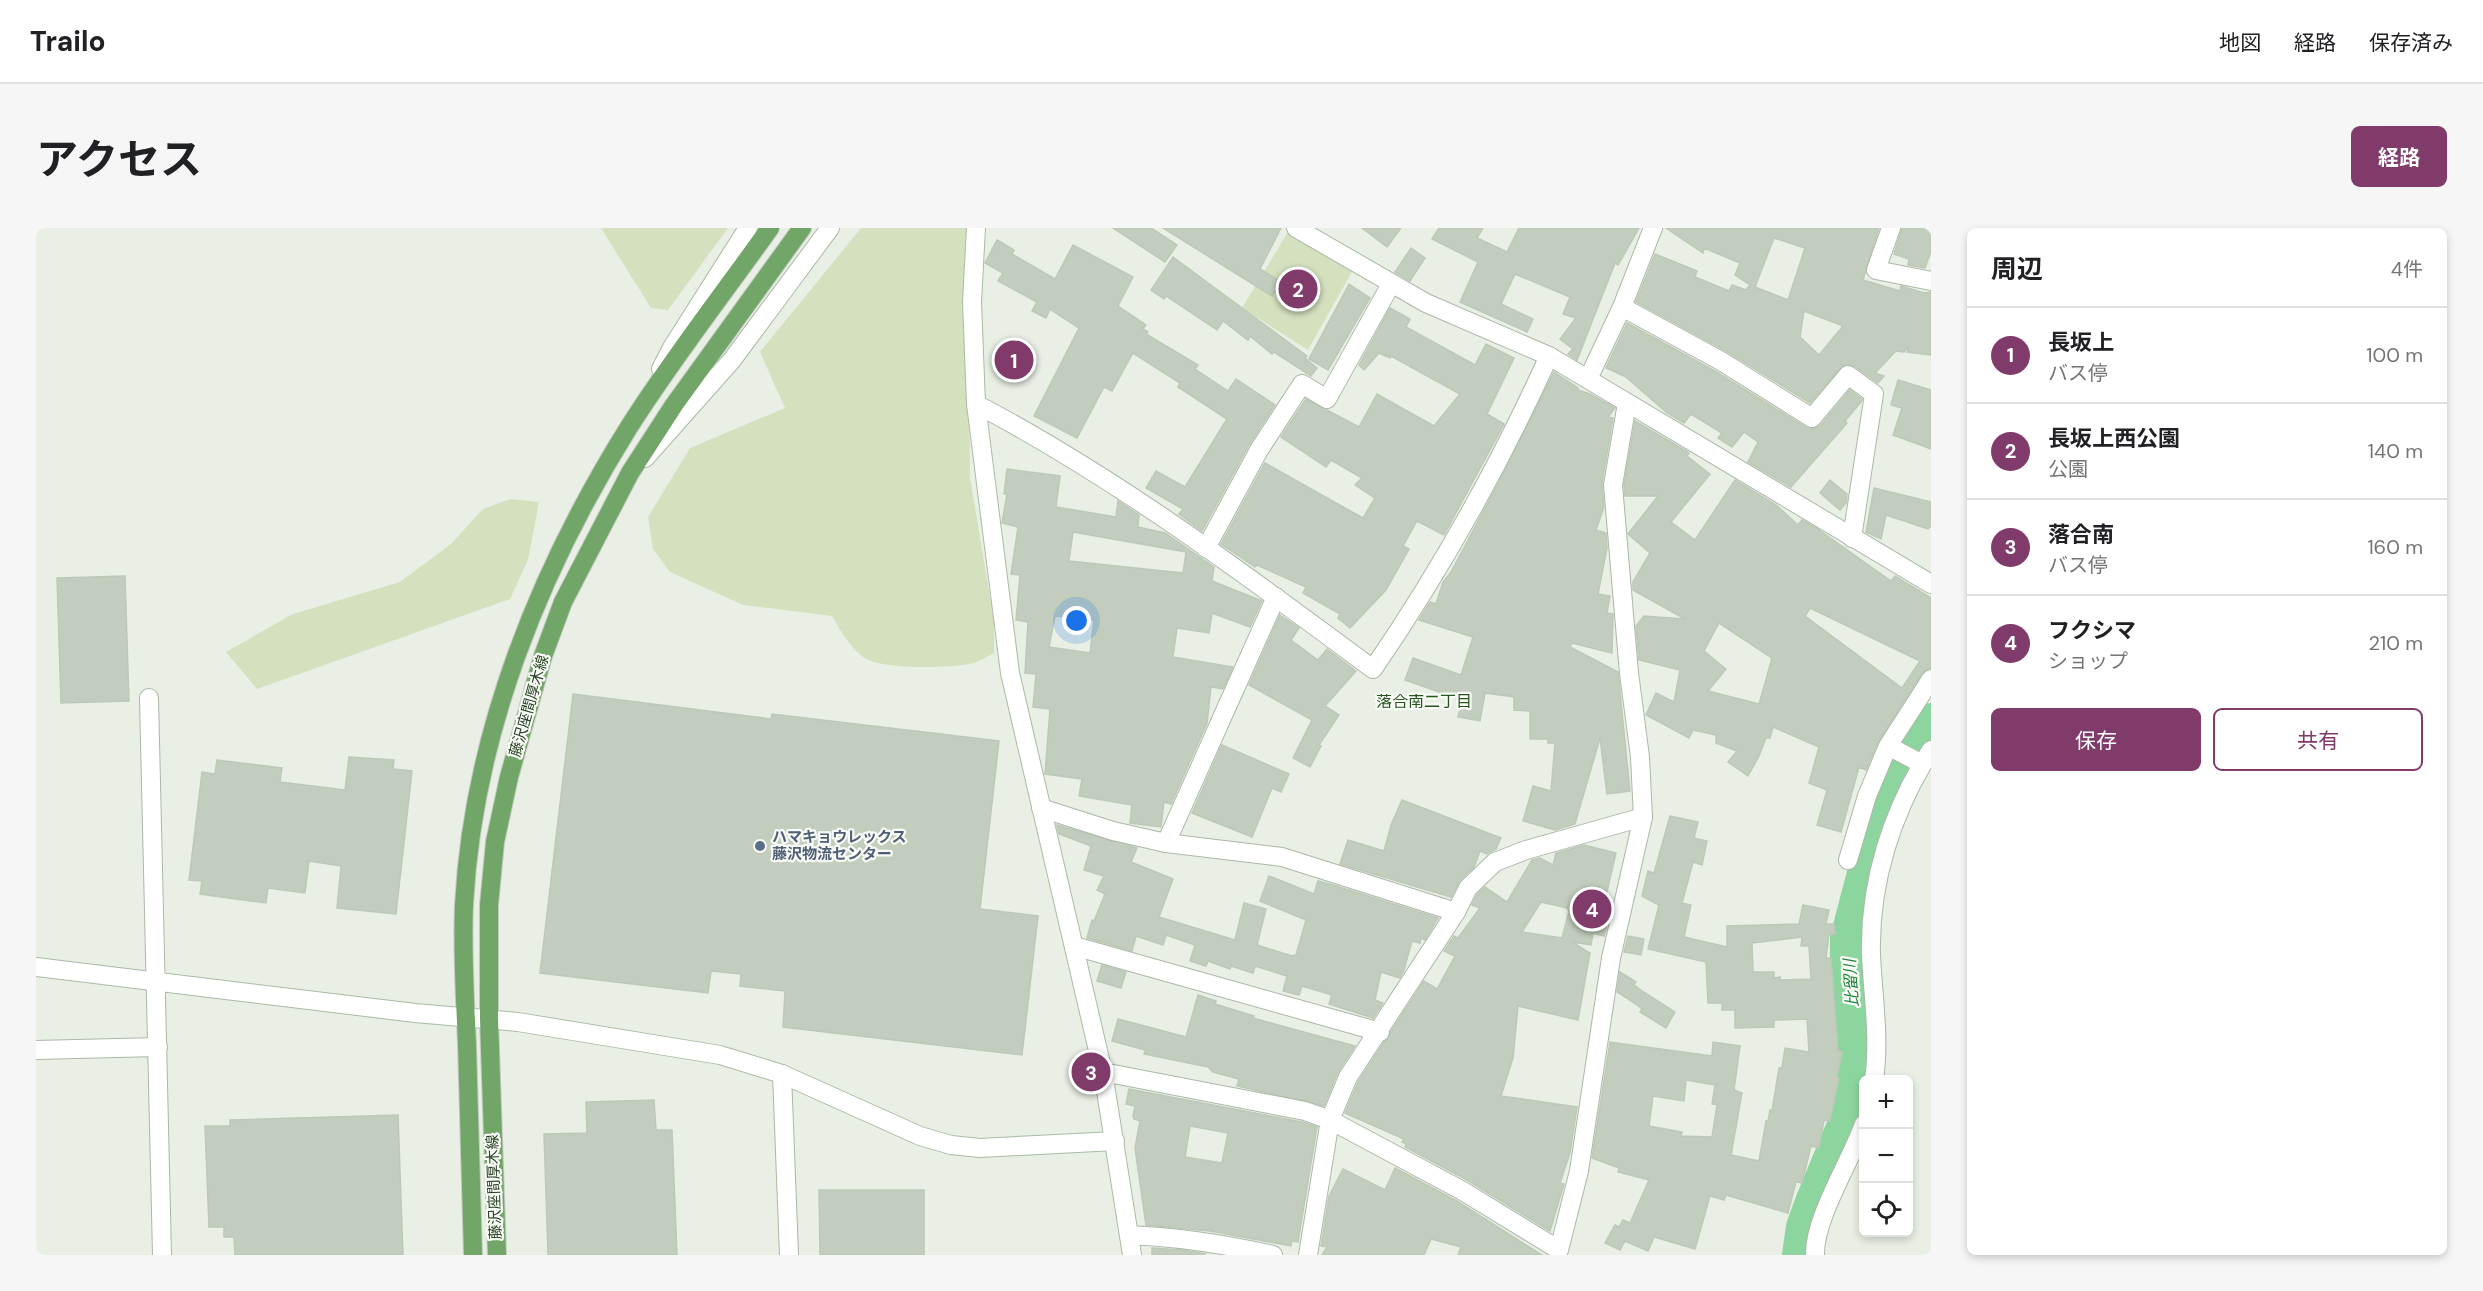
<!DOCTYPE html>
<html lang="ja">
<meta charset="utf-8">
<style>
:root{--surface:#fff;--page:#f6f6f6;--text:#202124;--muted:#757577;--line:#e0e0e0;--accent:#813b6b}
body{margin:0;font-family:"DM Sans","Noto Sans JP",sans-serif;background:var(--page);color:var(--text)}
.controls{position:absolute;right:18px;bottom:18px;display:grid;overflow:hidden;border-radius:9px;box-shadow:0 3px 9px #0003}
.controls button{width:54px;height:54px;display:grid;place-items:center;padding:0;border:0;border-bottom:2px solid var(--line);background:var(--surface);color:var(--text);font:30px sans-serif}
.you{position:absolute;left:1041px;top:393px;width:21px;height:21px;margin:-15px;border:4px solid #fff;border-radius:50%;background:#1a73e8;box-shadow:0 0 0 9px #1a73e833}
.badge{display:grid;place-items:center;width:39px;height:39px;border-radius:50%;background:var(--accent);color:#fff;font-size:20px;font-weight:700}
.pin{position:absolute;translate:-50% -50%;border:3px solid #fff;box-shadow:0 2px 6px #0006}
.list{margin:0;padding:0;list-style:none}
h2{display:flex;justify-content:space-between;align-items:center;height:78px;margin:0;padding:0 24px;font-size:26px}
h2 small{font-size:20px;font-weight:400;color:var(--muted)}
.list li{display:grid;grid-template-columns:39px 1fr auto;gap:18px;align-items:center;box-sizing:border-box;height:96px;padding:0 24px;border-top:2px solid var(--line)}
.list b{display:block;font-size:22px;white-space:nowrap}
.list p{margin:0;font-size:20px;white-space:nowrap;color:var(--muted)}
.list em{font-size:20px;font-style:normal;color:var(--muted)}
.actions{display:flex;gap:12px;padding:18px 24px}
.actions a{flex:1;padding:14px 0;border:2px solid var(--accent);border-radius:9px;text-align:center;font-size:21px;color:var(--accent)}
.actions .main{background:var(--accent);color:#fff}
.icon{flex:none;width:33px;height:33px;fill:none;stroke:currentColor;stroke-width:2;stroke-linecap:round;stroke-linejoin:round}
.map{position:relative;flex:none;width:1895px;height:1027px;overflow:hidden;border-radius:9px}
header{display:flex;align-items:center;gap:36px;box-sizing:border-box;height:84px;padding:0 30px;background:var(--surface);border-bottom:2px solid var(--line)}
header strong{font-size:28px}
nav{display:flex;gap:33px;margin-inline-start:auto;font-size:21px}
.intro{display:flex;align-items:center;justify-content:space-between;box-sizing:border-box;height:144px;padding:0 36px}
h1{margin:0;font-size:42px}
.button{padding:15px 27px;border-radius:9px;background:var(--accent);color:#fff;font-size:21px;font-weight:700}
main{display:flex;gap:36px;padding:0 36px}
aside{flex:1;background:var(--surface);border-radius:9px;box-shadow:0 3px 9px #0003}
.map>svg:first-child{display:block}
.green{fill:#d4e0be}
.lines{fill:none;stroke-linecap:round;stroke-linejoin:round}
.river{stroke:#8cd59e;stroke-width:34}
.building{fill:#c2cdbd;stroke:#bdc9b7;stroke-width:1.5;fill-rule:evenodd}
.street-casing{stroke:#abb8a7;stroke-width:20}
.secondary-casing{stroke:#a9bba3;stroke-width:20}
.primary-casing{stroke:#c3cac1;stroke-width:20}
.street{stroke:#fff;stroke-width:18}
.secondary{stroke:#fff;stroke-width:18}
.primary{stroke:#72a668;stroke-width:18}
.service-dot{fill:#5c6f8a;stroke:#f8fbf6;stroke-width:2}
.labels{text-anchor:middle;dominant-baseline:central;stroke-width:4.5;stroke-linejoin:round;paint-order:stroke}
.street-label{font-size:15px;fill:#284223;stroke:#f8fbf6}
.service-label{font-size:15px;font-weight:bold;fill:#4e5e75;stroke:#f8fbf6;text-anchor:start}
.neighbourhood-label{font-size:16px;fill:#26551e;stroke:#f8fbf6}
.water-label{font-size:16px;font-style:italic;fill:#1a8135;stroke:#f8fbf6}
</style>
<header>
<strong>Trailo</strong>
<nav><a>地図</a><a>経路</a><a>保存済み</a></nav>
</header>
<div class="intro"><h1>アクセス</h1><a class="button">経路</a></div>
<main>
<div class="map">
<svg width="1895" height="1027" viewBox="0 0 1895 1027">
<rect width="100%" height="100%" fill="#e9efe5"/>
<!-- green -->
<g class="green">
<path d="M565 0H692L632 82 615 80Z"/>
<path d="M825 0H931L934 250 958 393V425C950 429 941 435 933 436 911 440 845 442 827 429 813 418 805 403 796 388L707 377 634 344 617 321 612 289 654 220 749 180 724 124Z"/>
<path d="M1252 4 1317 42 1272 122 1206 80Z"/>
<path d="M474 271 503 274 492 332 474 371 221 461 190 424 257 386 364 354 415 316 447 281Z"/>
</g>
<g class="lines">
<!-- river -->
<path class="river" d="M1763 1027 1767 999 1776 974 1815 880 1819 814 1811 739V710L1844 584 1866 538 1895 492"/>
</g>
<!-- building -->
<g class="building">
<path d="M1077 0H1115L1141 17 1129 34Z"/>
<path d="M1127 0H1245L1224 41 1245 54 1236 68Z"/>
<path d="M1326 0H1365L1351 19Z"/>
<path d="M1403 0H1447L1441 10 1471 24 1483 0H1603L1582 37 1579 35 1541 132 1532 126 1537 121 1524 111 1540 90 1527 86 1534 69 1479 46 1465 76 1497 91 1491 104 1424 74 1442 34 1396 11Z"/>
<path d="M1630 0H1843L1827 52 1864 63 1865 58 1888 65 1895 64V127L1871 124 1873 118 1868 124 1860 123 1839 145 1848 148 1842 155 1818 138 1807 137 1774 175 1690 123 1600 74 1619 26 1661 43 1659 49 1693 63 1696 57 1710 62 1714 57 1699 47 1704 35 1668 20 1667 25ZM1738 10 1769 20 1752 72 1719 59ZM1768 83 1807 98 1783 127 1764 109Z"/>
<path d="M1866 0H1895V23L1889 40 1872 37 1873 31 1858 26Z"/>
<path d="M961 12 978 22 976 26 1019 51 1037 17 1097 49 1082 78 1110 97 1107 101 1112 104 1110 106 1162 137 1159 141 1192 163 1200 151 1239 177 1213 217 1166 303 1143 286 1147 281 1110 260 1120 243 1149 259 1191 191 1142 159 1144 155 1097 125 1076 163 1068 159 1041 210 998 188 1043 100 1014 81 1010 90 996 83 1001 74 962 53 967 45 949 35Z"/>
<path d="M1375 20 1389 30 1374 53 1359 44Z"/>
<path d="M1137 29 1271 128 1269 130 1281 140 1275 148 1238 124 1236 126 1214 108 1212 112 1187 93 1181 102 1130 68 1128 71 1115 62Z"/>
<path d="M1313 56 1334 70 1292 142 1273 131Z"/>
<path d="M1354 80 1374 91 1370 99 1439 137 1450 116 1478 130 1451 186 1468 196 1408 307 1381 293 1367 318 1373 321 1350 362 1314 400 1302 390 1304 386 1267 365 1270 359 1221 337 1219 339 1185 316 1229 235 1327 290 1339 270 1319 257 1326 250 1295 232 1290 239 1245 209 1270 171 1323 199 1341 166 1398 198 1424 166 1355 128 1354 130 1343 125 1328 142 1323 137Z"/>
<path d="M1591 95 1679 143 1771 200 1776 201 1784 198 1814 162 1826 171 1825 174 1809 193 1811 195 1755 259 1712 234 1722 214 1708 204 1696 219 1682 210 1686 205 1655 186 1648 195 1631 185 1590 149 1570 140Z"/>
<path d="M1518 144 1542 160V162L1554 166 1579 180 1572 189 1577 190 1566 255 1568 279 1560 302 1570 305 1571 320 1562 366 1574 368 1571 385 1577 386 1576 425 1536 415 1534 419 1582 444 1594 563 1571 566 1564 510 1539 596 1519 602 1487 593 1497 558 1515 563 1519 515H1512V511H1494V483L1478 482V469L1449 465 1444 493 1422 489 1426 472 1369 452 1377 430 1425 447 1437 409 1383 392 1394 374 1400 376 1407 354 1415 344 1463 254Z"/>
<path d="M1862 152 1895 162V221L1857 207 1866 180 1855 177Z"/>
<path d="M1599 193 1650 223 1653 225 1651 228 1674 246 1635 294 1659 312 1699 252 1740 277 1762 297 1766 292 1780 300 1855 353 1859 348 1895 370V440L1886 445 1843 512 1830 542 1823 539 1805 604 1781 597 1791 562 1773 555 1783 519 1737 499 1734 510H1730L1723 528 1712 548 1692 534 1701 523 1680 515V507L1657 502 1653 510 1610 487 1620 465 1638 474 1644 442 1603 432 1600 398 1608 388 1649 391 1597 362V354L1614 325 1592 306 1622 268H1589L1588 257ZM1774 380 1884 433 1866 460 1769 388ZM1683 395 1736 430 1723 476 1672 463 1690 441 1668 423Z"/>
<path d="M971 241 1024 248 1020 279 1080 289 1082 273 1103 287 1102 299 1129 305 1178 339 1176 353 1226 373 1214 399 1176 385 1173 405 1141 400 1137 429 1197 439 1187 461 1175 459 1171 495 1135 576 1128 574 1125 599 1094 595 1096 577 1043 568 1046 551 1009 546 1014 481 997 479 1000 446 989 445 992 394 980 392 984 347 975 346 982 299 966 295 971 266H968ZM1037 304 1150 324 1147 345 1033 333ZM1019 388 1058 392 1054 425 1013 419Z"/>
<path d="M1794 252 1811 266 1810 275 1804 282 1784 265Z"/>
<path d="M1838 260 1895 274V298L1892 301 1850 287 1845 311 1830 304Z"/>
<path d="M89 348 93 473 25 475 21 350Z"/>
<path d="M1244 387 1263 400 1255 412 1282 432 1291 421 1320 443 1289 478 1303 487 1283 517 1285 518 1274 539 1257 530 1276 492 1213 457Z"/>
<path d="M537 466 735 491 736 486 963 513 944 681 1002 688 986 827 747 799 749 763 704 758 705 746 675 743 672 765 504 745Z"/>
<path d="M1186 517 1253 546 1245 564 1236 560 1216 609 1156 585Z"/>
<path d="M313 529 358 532 357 541 376 543 360 686 301 680 305 638 273 633 269 665 232 660 230 675 164 666 166 653 153 652 166 544 179 546 181 532 246 540 244 554 309 562Z"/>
<path d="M1366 572 1465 610 1460 621 1451 626 1444 623 1438 639 1424 652 1415 669 1304 636 1312 612 1348 623 1355 597Z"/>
<path d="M1634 588 1662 594 1658 610 1671 613 1666 637 1657 634 1646 675 1655 677 1648 709 1691 719V698L1763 696 1767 677 1793 682 1790 696H1798L1799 706H1793L1790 730H1795L1802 823 1806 824 1801 849 1803 850 1794 893 1788 892 1783 920 1775 918 1766 955 1760 954 1752 985 1690 967 1688 972 1674 968 1659 1021 1618 1009 1612 1023 1589 1013 1584 1022 1569 1015 1579 997 1583 999 1587 992 1594 995 1613 952 1582 944 1583 940 1556 930 1574 814 1676 828 1677 814 1704 818 1698 862 1706 865 1695 927 1723 933 1730 893H1732L1734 882 1736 883 1743 840H1746L1749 820 1773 824 1771 791 1738 792V799L1699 800V782H1686V775H1672L1670 734 1612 721 1623 677 1606 668 1612 643 1618 645ZM1766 709 1765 718H1773L1775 751 1744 752V749L1738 750V744H1717L1716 715ZM1650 852 1679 857 1676 876 1681 877 1676 909 1645 908 1646 904 1613 898 1617 868 1648 873Z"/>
<path d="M1021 597 1101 620 1095 634 1137 651 1123 689 1199 712 1208 675 1230 681 1221 717 1256 728 1260 727 1270 692 1224 673 1233 648 1278 666 1282 653 1297 657 1402 690 1389 712 1385 710 1384 715 1376 713 1368 742 1364 750 1345 744 1339 772 1347 775 1337 790 1293 776 1296 767 1266 758 1263 767 1247 763 1251 748 1219 738 1217 745 1195 738 1194 741 1172 733 1170 738 1154 733 1159 717 1130 707 1127 717 1100 708 1096 723 1051 710 1056 692 1058 693 1069 666 1061 662 1068 648 1048 642 1055 618 1023 606Z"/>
<path d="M1548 617 1580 625 1568 676 1575 680 1568 708 1557 705 1555 717 1536 714 1554 725 1542 792 1482 778 1477 830 1465 868 1541 879 1534 925 1524 955 1528 956 1514 1003 1431 952 1369 919 1370 916 1366 914 1368 911 1309 885 1322 854 1388 753 1401 761 1419 728 1408 723 1418 708 1422 710 1444 680 1436 677 1441 667 1449 659 1471 674 1496 632 1504 630 1517 637 1520 625ZM1505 674 1531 680 1533 683 1526 710 1486 704Z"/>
<path d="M1592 708 1608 711 1605 727 1588 724Z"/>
<path d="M1066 737 1090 744 1085 760 1061 753Z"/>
<path d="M1584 744 1600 754 1598 757 1609 765 1639 784 1630 800 1604 784 1606 781 1600 776 1581 764Z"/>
<path d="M1162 767 1180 773 1179 776 1218 788 1217 790 1319 818 1302 844 1288 878 1201 858 1203 851 1177 844 1172 839 1108 826 1109 822 1076 813 1082 791 1150 809Z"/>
<path d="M1093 861 1266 894 1281 899 1262 1014 1256 1013 1255 1018 1174 1003 1110 997 1099 920 1104 893 1098 891 1097 888 1099 878 1090 876ZM1154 898 1192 905 1186 935 1149 929Z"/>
<path d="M618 872 620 902H636L641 1027H512L508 906 551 905 550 874Z"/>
<path d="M362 887 367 1027H199L198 1009H188V999H173L169 898H194V892Z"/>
<path d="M1359 940 1419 972 1506 1027H1422L1425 1019 1395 1011 1388 1027H1286L1291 1019 1285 1018 1293 968 1307 941 1349 962Z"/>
<path d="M783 962H888V1027H784Z"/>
<path d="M1116 1020 1146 1022 1170 1026 1116 1027Z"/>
</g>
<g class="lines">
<!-- street casing -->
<g class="street-casing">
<g id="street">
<path d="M1260 0 1390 75 1513 128 1895 356"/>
<path d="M1855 0 1840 42 1895 53"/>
<path d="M1586 79 1685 133 1776 190 1812 147 1838 166 1816 310"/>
<path d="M625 141 637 118 712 0"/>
<path d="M1552 151 1586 79 1617 0"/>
<path d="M940 176C1081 250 1210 347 1337 441 1405 342 1463 238 1513 128"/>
<path d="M609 230 696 132 794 0"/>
<path d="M1170 320 1223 222 1266 156 1291 171 1355 56"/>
<path d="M113 470 126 1027"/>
<path d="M1856 520 1886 536"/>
<path d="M1005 580 1077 603 1130 615 1246 629 1420 684"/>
<path d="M1130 615 1240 369"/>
<path d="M1812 632 1831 568 1852 518 1895 451"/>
<path d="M1038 718 1344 804"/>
<path d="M0 822 122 819"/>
<path d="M1067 844 1269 883 1294 892 1425 962 1523 1022 1543 943 1575 730 1607 589 1604 529 1593 445 1577 257 1591 175"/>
<path d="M746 846 753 1027"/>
<path d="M1838 852C1844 810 1837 769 1835 727 1833 655 1856 583 1895 522"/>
<path d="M1093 1007C1142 1009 1188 1016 1237 1027"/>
<path d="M1272 1027 1294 892 1312 849 1420 684 1432 660 1459 634 1490 622 1607 589"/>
<path d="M1779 1027C1778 990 1815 933 1828 896"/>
</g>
</g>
<!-- secondary casing -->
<g class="secondary-casing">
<g id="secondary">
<path d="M940 0 936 74 940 176 974 445 1067 844 1096 1027"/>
<path d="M0 739 379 785 482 794 684 827 746 846 884 908 915 917 944 920 1079 913"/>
</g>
</g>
<!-- primary casing -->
<g class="primary-casing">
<g id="primary">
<path d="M437 1027C435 957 433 886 431 816 429 770 426 724 428 677 437 507 503 343 593 199 636 131 687 66 734 0"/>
<path d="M461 1027 453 791V677L459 614 473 549 507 428 527 374 594 245 638 177 766 0"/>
</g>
</g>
<!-- street -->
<use href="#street" class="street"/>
<!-- secondary -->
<use href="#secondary" class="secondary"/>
<!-- primary -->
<use href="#primary" class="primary"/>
</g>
<!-- markers -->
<circle class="service-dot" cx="724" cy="618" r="6"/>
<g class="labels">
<!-- street labels -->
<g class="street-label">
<text transform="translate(493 478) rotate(-74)">藤沢座間厚木線</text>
<text transform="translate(458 959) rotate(-92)">藤沢座間厚木線</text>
</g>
<!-- service labels -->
<g class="service-label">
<text x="736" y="609">ハマキョウレックス<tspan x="736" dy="17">藤沢物流センター</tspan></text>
</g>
<!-- neighbourhood labels -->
<g class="neighbourhood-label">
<text x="1388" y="473">落合南二丁目</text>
</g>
<!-- water labels -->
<g class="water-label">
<text transform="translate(1815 755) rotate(-94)">比留川</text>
</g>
</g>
</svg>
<div class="controls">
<button>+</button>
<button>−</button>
<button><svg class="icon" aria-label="locate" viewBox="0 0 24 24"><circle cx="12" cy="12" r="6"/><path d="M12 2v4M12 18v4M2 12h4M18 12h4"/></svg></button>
</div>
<div class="you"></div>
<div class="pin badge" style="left:978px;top:132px">1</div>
<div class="pin badge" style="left:1262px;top:61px">2</div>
<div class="pin badge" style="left:1055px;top:844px">3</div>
<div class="pin badge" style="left:1556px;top:681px">4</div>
</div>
<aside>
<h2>周辺<small>4件</small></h2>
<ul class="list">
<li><span class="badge">1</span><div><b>長坂上</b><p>バス停</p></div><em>100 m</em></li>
<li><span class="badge">2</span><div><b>長坂上西公園</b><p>公園</p></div><em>140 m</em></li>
<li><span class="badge">3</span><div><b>落合南</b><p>バス停</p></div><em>160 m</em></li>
<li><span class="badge">4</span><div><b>フクシマ</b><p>ショップ</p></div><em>210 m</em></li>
</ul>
<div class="actions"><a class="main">保存</a><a>共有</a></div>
</aside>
</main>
